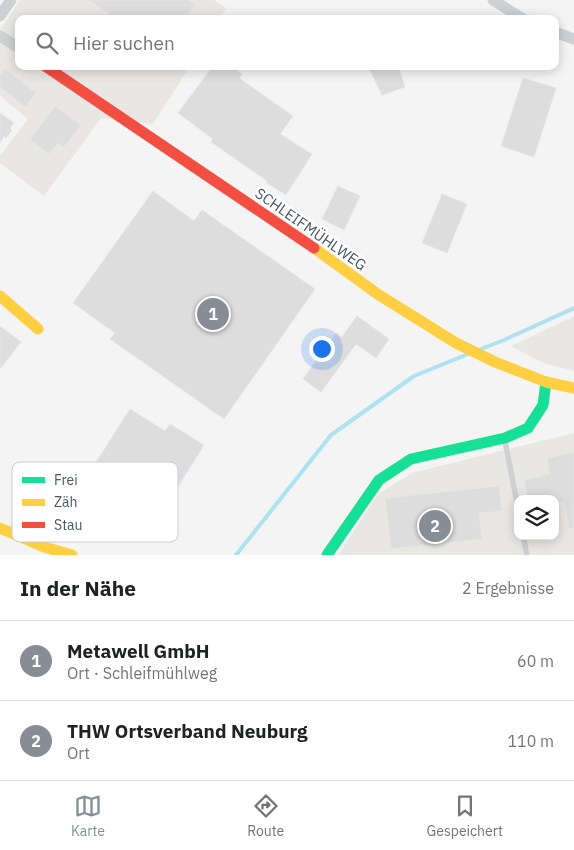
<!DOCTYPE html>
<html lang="de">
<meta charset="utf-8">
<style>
:root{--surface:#fff;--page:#f2f2f2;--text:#202124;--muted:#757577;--line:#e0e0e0;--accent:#868d94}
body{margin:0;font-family:"IBM Plex Sans",sans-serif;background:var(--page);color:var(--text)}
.controls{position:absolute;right:15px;bottom:15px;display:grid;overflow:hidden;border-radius:10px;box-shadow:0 2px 12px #0003}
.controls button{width:45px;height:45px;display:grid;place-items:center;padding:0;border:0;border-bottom:1px solid var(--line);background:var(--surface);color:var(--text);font:25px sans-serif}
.you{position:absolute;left:321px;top:348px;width:18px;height:18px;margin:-12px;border:4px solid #fff;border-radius:50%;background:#1a73e8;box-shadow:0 0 0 8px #1a73e833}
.badge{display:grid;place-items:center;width:32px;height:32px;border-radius:50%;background:var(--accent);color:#fff;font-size:16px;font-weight:700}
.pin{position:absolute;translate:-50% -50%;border:2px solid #fff;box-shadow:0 1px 5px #0006}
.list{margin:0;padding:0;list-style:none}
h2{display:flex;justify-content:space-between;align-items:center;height:65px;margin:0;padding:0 20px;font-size:21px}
h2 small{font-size:16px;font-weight:400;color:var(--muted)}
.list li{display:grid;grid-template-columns:32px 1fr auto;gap:15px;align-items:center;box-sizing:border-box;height:80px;padding:0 20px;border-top:1px solid var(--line)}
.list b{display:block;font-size:19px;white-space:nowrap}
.list p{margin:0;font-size:16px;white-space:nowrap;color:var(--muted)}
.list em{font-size:16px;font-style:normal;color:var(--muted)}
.icon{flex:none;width:28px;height:28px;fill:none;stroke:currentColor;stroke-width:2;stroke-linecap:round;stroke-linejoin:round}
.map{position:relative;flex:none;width:574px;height:555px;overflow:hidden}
.search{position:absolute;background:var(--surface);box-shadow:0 2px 12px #0003;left:15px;right:15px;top:15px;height:55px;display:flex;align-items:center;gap:12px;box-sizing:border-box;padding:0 18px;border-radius:10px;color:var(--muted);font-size:19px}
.sheet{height:225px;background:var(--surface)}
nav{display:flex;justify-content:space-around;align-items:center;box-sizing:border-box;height:70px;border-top:1px solid var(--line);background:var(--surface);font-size:14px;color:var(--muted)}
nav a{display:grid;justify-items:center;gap:2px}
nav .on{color:var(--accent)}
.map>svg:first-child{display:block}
.commercial{fill:#e8e7e3;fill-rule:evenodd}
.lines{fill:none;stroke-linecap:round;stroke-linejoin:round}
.stream{stroke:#aee2f0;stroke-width:4}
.building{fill:#ddddde;stroke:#e5e6e7}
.lane{stroke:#ced0d2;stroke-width:5.5}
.street{stroke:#ced0d2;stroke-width:11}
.fast{stroke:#16e098;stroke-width:11}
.slow{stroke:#ffcf43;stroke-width:11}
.jam{stroke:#f24e42;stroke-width:11}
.labels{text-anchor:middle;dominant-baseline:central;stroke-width:5;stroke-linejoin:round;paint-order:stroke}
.street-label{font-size:15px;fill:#4a5661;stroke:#fff}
.key{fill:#fff;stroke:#c9ccd0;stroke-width:1}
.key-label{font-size:14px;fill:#4a5661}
</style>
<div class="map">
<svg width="574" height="555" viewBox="0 0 574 555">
<rect width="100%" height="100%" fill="#f4f4f4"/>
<!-- commercial -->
<g class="commercial">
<path d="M20 0H214L226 8 220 19H19V66H190L153 124 101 118 44 196 0 163V156L28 119 0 96V30Z"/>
<path d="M574 316V371L543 363 511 346Z"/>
<path d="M574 433V555H338L378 494 412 473ZM518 499H555V536H518Z"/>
</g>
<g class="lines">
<!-- stream -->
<g class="stream">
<path d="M481 349 504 340 574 308"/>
<path d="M236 555 331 435 414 376 468 354"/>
</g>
</g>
<!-- building -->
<g class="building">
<path d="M89 0H188L195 4 185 19H106L109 14Z"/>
<path d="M213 66H231L242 74 239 78 293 116 280 134 312 154 286 195 267 183V181L211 142 213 139 178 113Z"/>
<path d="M368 66H398L405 87 382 95Z"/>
<path d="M5 69 36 93 25 107 0 87V75Z"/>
<path d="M523 78 556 88 534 157 501 146Z"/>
<path d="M55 106 81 125 64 147 58 143 49 154 30 139Z"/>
<path d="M0 113 14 123 10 128 12 130 6 138 4 136 0 143Z"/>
<path d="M338 186 360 196 344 230 322 219Z"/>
<path d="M153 191 194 221 202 210 315 289 224 419 110 339 115 333 73 303Z"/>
<path d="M442 194 467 204 447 253 422 243Z"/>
<path d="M357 316 389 339 376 358 356 344 321 392 303 379 336 333 342 337Z"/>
<path d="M0 326 21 342 0 369Z"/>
<path d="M130 409 165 431 170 424 204 445 146 538 108 514 103 522 71 502Z"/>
<path d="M574 452V528L569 529 564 502 555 503V499H528L524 480 550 474 547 458Z"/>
<path d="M499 486 502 511 479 513 482 539 391 549 385 498Z"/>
</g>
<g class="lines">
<!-- lane -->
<g class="lane">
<path d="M505 441 518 508"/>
<path d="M523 536 527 555"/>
</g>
<!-- street -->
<g class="street">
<path d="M493 0 523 19"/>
<path d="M0 16 11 0"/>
<path d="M555 32 574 39"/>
<path d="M0 36 19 48"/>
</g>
<!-- fast -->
<path class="fast" d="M327 555 379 480 411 459 505 438 528 428 543 405 546 382"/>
<!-- slow -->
<g class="slow">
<path d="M314 248 379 295 456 343 495 362 546 382 574 388"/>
<path d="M0 296 38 329"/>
<path d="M0 528 44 547 72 555"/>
</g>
<!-- jam -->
<path class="jam" d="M45 66 314 248"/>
</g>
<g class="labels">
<!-- street labels -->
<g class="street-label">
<text transform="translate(311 229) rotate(35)">SCHLEIFMÜHLWEG</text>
</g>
</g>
<!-- legend -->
<rect x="12" y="462" width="166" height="80" rx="8" class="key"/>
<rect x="22" y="477" width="23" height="6" fill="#16e098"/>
<rect x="22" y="499" width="23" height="7" fill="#ffcf43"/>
<rect x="22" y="522" width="23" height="6" fill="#f24e42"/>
<g class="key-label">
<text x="54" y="485">Frei</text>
<text x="54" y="507">Zäh</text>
<text x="54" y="530">Stau</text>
</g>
</svg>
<div class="controls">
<button><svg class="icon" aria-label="layers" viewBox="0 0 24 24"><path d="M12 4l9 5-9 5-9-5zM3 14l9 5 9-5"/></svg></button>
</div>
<div class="you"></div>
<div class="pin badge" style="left:213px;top:314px">1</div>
<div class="pin badge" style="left:435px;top:526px">2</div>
<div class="search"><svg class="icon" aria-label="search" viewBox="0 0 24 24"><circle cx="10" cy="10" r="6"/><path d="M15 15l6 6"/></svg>Hier suchen</div>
</div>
<section class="sheet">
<h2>In der Nähe<small>2 Ergebnisse</small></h2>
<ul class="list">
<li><span class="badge">1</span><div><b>Metawell GmbH</b><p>Ort · Schleifmühlweg</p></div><em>60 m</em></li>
<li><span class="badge">2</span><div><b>THW Ortsverband Neuburg</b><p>Ort</p></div><em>110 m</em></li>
</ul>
</section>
<nav>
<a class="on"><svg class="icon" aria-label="map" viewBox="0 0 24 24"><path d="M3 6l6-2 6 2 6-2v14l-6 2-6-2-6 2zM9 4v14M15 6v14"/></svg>Karte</a>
<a><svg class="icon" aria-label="directions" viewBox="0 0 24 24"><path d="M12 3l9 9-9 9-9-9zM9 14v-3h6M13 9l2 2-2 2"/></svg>Route</a>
<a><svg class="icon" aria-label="saved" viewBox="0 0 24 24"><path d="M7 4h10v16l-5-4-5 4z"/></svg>Gespeichert</a>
</nav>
